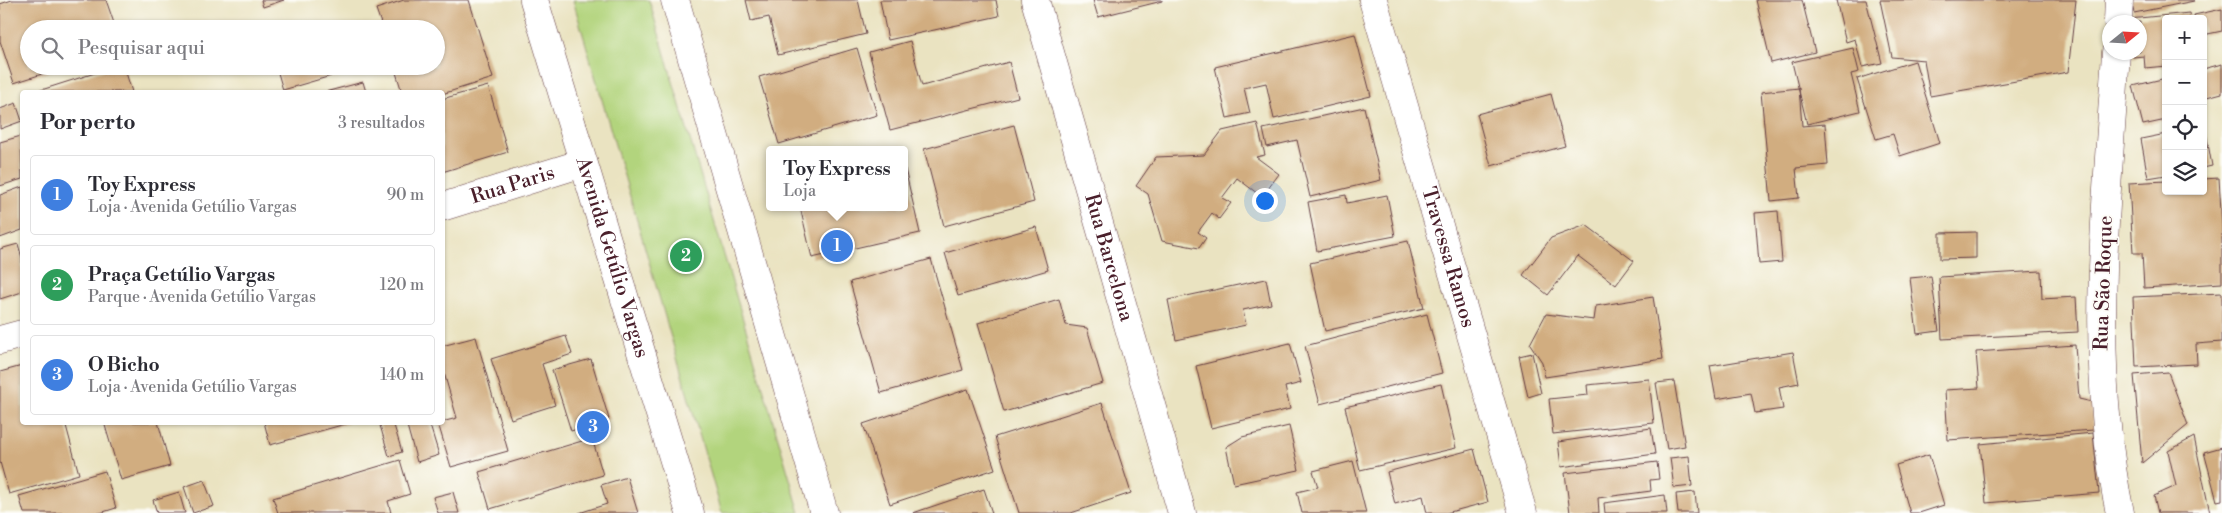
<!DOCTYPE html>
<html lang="pt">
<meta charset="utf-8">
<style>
:root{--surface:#fff;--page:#f2f2f3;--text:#2b2b33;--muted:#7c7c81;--line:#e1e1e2;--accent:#d1495b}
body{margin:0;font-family:"Libre Bodoni",serif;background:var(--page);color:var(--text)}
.controls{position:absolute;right:15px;top:15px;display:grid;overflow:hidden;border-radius:5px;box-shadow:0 1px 4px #0004}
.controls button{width:45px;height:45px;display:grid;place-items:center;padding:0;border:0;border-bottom:1px solid var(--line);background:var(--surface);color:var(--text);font:25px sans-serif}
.compass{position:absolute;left:2102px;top:15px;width:45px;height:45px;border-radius:50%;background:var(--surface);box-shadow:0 1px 4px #0004;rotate:72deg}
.you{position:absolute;left:1264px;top:200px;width:18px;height:18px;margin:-12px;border:4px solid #fff;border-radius:50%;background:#1a73e8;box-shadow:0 0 0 8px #1a73e833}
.badge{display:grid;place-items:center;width:32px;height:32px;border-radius:50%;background:var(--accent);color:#fff;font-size:16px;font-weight:700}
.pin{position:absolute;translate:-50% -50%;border:2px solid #fff;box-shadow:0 1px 5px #0006}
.popup{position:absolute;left:766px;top:146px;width:142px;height:65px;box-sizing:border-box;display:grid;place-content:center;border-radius:5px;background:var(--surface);filter:drop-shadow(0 1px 4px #0005);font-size:16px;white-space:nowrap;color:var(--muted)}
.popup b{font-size:19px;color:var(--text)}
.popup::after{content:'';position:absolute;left:50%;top:100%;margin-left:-10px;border:10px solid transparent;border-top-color:var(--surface)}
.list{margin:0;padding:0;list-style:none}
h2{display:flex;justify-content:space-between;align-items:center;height:65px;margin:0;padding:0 20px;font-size:21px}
h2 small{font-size:16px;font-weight:400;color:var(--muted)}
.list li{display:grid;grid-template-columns:32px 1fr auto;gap:15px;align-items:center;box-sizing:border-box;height:80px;margin:0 10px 10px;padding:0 10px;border:1px solid var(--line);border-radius:5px}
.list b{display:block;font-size:19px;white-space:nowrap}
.list p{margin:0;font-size:16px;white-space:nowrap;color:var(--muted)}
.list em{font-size:16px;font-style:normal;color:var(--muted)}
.icon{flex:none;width:28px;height:28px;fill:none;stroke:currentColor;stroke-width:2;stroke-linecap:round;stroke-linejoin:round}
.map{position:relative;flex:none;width:2222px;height:513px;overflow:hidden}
.search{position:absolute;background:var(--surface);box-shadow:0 1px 4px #0004;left:20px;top:20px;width:425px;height:55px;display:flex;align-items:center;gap:12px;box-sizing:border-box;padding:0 18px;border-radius:28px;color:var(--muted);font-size:19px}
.panel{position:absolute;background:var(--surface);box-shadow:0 1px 4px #0004;left:20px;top:90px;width:425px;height:335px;border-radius:5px}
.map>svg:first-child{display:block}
.garden{fill:#b2d47d;stroke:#7e7a54}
.building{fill:#d1ad80}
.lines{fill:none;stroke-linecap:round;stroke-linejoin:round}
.street-casing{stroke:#623c42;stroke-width:29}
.primary-casing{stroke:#623c42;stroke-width:29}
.street{stroke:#fff;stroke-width:28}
.primary{stroke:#fff;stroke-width:28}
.labels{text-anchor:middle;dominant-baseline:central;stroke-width:4;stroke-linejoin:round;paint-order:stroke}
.street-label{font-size:20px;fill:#4a1f2b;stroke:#fdfcf7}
</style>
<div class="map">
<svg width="2222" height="513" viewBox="0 0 2222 513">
<rect width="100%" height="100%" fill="#fdfcf7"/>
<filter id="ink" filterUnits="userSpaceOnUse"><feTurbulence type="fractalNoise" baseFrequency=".02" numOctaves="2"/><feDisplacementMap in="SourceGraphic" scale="10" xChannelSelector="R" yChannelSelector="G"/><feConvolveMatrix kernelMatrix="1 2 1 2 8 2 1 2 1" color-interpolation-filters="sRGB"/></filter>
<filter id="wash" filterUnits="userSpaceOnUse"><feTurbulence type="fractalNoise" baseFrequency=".0096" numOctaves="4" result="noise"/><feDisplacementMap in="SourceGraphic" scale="20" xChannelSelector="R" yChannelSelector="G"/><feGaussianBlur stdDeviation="1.12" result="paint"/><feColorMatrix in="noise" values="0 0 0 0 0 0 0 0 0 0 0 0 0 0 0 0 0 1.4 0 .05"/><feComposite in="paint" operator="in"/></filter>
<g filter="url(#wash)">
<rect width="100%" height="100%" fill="#eae3c1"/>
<!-- garden -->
<path class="garden" d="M573 0H649L800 513H722Z"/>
<g id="blocks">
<!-- building -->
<g class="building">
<path d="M12 0H106L116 29H29V66L64 67 14 83 0 41V4Z"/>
<path d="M261 0H284L263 7Z"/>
<path d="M404 0H469L493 78 442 94 402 92 394 66H436V29H383L376 9Z"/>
<path d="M746 0H858L866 34 778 55 769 17 751 21Z"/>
<path d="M880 0H996L999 16 888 40Z"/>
<path d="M1093 0H1162V1L1098 17Z"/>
<path d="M1756 0H1802L1815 52 1771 63Z"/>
<path d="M1836 0H1866L1882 63 1862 67 1855 39 1846 42Z"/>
<path d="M1880 0H2076L2068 72 1930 96 1924 60 1892 57Z"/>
<path d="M2131 0H2194V1L2134 13Z"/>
<path d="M2222 9V31L2203 35V19H2195L2194 15Z"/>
<path d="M2189 13 2190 19H2166V66L2145 68 2144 56 2133 57V52H2140V22H2129V19Z"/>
<path d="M1355 34 1371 96 1274 119 1266 83 1244 88 1250 113 1227 118 1215 67Z"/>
<path d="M910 41 922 86 1009 62 1018 97 890 130 869 52Z"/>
<path d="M857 48 877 115 779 144 759 77Z"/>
<path d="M1853 48 1859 72 1851 74 1860 111 1807 124 1792 62Z"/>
<path d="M1915 61 1940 143 1900 156 1893 134 1876 139 1857 79Z"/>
<path d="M2222 64V93L2203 98V69Z"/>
<path d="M117 66H124L132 92H35Z"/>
<path d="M276 66H328L331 76 283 90Z"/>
<path d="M360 66H378L379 69 361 74Z"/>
<path d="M2166 78V120L2143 125 2133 86Z"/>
<path d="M363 82 366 92H325Z"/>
<path d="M488 86 508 152 442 172V99Z"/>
<path d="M1799 88 1802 126 1825 124 1828 165 1796 168 1799 198 1771 201 1761 92Z"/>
<path d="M1551 94 1565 146 1491 166 1477 114Z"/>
<path d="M16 103 22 121 0 129V109Z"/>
<path d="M1364 107 1381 180 1310 197 1297 140 1267 147 1263 129Z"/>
<path d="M1257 123 1265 155 1256 157 1279 174 1262 197 1237 178 1222 198 1231 203 1219 219 1212 213 1198 232 1206 238 1199 248 1162 241 1148 194 1136 186 1156 157 1204 155 1222 131Z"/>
<path d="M1014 125 1034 202 944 226 924 149Z"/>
<path d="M2203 127H2205L2212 166 2203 168Z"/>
<path d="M2166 134V175L2148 178 2141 139Z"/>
<path d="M21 136 22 179 0 186V142Z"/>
<path d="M905 169 920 233 812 258 800 207H904Z"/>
<path d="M2219 178 2222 227V283L2144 288 2142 253H2133L2129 183 2166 181V191H2203V179Z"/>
<path d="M22 187V230L0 238V195Z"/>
<path d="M1346 195 1347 203 1387 195 1395 236 1317 251 1308 202Z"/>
<path d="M1778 211 1782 262 1759 264 1755 213Z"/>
<path d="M1586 225 1634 261 1616 285 1578 256 1548 295 1523 275 1551 238Z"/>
<path d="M1036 227 1048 270 958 296 945 253Z"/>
<path d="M1976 232V258L1940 259V233Z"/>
<path d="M1408 241 1424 308 1325 331 1310 263Z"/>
<path d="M18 244 22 258V292L0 299V249Z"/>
<path d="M931 259 963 370 881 393 850 282Z"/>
<path d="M2041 271 2042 299 2076 297 2078 332 1942 339 1939 277Z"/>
<path d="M1931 276 1939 331 1917 334 1910 278Z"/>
<path d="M1266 279 1271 304 1243 310 1246 325 1176 340 1168 300Z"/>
<path d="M2222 293V342L2196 344 2197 364 2136 367 2133 297Z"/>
<path d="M1653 297 1663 359 1545 377 1542 362 1530 344 1546 314 1594 320 1596 306Z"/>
<path d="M1059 299 1066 325 1087 328 1103 383 1004 412 978 323Z"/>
<path d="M1427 314 1442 373 1320 404 1305 346Z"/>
<path d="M566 336 572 354 542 364 555 405 511 419 491 359Z"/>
<path d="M476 337 508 451 451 467 438 423 457 418 442 366V346Z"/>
<path d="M1290 343 1301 383 1285 387 1290 409 1211 428 1196 366Z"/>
<path d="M2075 345 2079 399 2092 402 2094 430 1948 440 1945 390 1979 388 1976 352Z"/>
<path d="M1793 352 1799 383 1779 387 1783 409 1755 413 1751 393 1716 399 1710 366Z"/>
<path d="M1532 353 1541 393 1528 397 1519 356Z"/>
<path d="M591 359 609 419 571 431 552 370Z"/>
<path d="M22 366V422H65L79 474 9 494 0 462V372Z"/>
<path d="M2168 372 2188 425 2142 463 2134 375Z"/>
<path d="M1649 379 1654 423 1553 434 1549 399 1588 395 1587 385Z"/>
<path d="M1674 381 1685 446 1667 449 1656 383Z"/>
<path d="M1441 384 1456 448 1360 470 1345 407Z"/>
<path d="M968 389 995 469 890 504 863 424Z"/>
<path d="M1102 403 1131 493 1071 513H1019L995 437Z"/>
<path d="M104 422H158L170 466 121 480Z"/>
<path d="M264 422H349V423L270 445Z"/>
<path d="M379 422H393L402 452 389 456Z"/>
<path d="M406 422H429L439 455 417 462Z"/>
<path d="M1289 426 1299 470 1234 484 1226 447 1242 437Z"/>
<path d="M1651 428 1655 454 1561 467 1558 442Z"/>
<path d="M2093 433 2099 493 1986 503 1980 444Z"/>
<path d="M2194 437 2210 513H2158L2154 496 2176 486 2168 451Z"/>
<path d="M592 438 603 475 490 509 479 472Z"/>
<path d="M2222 447V500L2217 501 2204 452Z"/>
<path d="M1474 449 1488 502 1446 513H1427L1423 496 1395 504 1387 472Z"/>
<path d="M1929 455 1944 505 1919 513H1910L1896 465Z"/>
<path d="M1689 456 1692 486 1674 488 1670 458Z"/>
<path d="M400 460 410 494 388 501 391 513H278L273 498Z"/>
<path d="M1353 461 1366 513H1302L1297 492 1318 487 1313 471Z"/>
<path d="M1657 462 1659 479 1650 480 1651 491 1598 498 1599 513H1570L1565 473Z"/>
<path d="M105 471 116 508 100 513H24L19 496Z"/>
<path d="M627 477 638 513H579L607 504 601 485Z"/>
<path d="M204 480 214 506 193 513 184 487Z"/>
<path d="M984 489 992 513H913Z"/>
<path d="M179 492 185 513H157L153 500Z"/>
<path d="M453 492 459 513H438L433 497Z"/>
<path d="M1695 492 1697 513H1678L1676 494Z"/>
<path d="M1665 495 1667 513H1605L1604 503Z"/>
</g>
</g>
</g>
<g filter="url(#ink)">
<use href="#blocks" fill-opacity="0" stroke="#623c42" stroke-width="1"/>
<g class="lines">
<!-- street casing -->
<g class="street-casing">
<g id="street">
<path id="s1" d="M1035 0 1182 513"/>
<path id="s2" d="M1373 0 1523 513"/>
<path d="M2118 22 2119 0"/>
<path d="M2116 52C2107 206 2088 361 2120 513"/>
<path id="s3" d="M442 207 583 163"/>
<path d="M0 340 22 334"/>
</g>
</g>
<!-- primary casing -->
<g class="primary-casing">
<g id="primary">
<path id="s4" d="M534 0 690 513"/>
<path d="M675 0 824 513"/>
</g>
</g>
<!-- street -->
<use href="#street" class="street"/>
<!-- primary -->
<use href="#primary" class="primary"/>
</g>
</g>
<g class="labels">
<!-- street labels -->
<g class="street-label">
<text stroke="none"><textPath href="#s3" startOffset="74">Rua Paris</textPath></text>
<text stroke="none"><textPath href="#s1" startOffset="268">Rua Barcelona</textPath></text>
<text stroke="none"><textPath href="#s2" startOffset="268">Travessa Ramos</textPath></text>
<text stroke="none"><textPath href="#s4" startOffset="269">Avenida Getúlio Vargas</textPath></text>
<text transform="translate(2104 283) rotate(-88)">Rua São Roque</text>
</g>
</g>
</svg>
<div class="controls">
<button>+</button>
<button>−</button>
<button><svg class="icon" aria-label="locate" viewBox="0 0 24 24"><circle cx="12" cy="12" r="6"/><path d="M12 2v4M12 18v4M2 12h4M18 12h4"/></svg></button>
<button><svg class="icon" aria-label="layers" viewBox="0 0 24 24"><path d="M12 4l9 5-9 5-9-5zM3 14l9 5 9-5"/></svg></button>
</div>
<svg class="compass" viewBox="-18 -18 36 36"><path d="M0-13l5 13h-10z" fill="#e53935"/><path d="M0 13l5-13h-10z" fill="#7c7c81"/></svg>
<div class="you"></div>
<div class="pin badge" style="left:837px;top:246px;background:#3f7fe0">1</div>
<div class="popup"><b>Toy Express</b>Loja</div>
<div class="pin badge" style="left:686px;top:256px;background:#2e9e5b">2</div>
<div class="pin badge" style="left:593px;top:427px;background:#3f7fe0">3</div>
<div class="search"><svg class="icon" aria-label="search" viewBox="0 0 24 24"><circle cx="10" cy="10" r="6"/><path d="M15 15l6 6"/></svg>Pesquisar aqui</div>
<section class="panel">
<h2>Por perto<small>3 resultados</small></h2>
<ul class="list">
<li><span class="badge" style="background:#3f7fe0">1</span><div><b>Toy Express</b><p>Loja · Avenida Getúlio Vargas</p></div><em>90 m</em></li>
<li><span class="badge" style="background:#2e9e5b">2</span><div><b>Praça Getúlio Vargas</b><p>Parque · Avenida Getúlio Vargas</p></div><em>120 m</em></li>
<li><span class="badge" style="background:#3f7fe0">3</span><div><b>O Bicho</b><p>Loja · Avenida Getúlio Vargas</p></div><em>140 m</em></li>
</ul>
</section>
</div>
